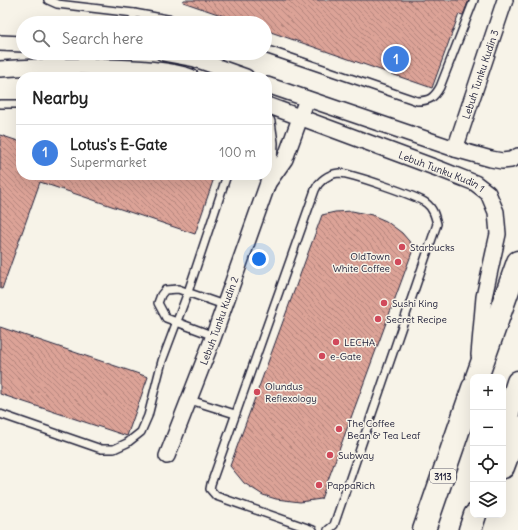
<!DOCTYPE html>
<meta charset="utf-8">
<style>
:root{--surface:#fff;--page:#f6f6f6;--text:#222;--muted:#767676;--line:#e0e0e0;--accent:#d1495b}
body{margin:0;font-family:Delius,sans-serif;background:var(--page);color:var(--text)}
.controls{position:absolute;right:12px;bottom:12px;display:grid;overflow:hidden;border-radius:8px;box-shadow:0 4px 16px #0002}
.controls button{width:36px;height:36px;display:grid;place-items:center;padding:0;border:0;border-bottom:1px solid var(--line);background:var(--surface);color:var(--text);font:20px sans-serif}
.you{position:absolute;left:259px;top:259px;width:14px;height:14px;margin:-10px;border:3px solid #fff;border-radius:50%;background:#1a73e8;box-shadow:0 0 0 6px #1a73e833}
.badge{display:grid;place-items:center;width:26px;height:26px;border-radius:50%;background:var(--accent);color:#fff;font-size:13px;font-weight:700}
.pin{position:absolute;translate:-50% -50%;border:2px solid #fff;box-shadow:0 1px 4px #0006}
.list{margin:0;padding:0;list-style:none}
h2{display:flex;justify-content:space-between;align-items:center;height:52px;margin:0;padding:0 16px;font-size:17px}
h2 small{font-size:13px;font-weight:400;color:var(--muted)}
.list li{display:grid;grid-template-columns:26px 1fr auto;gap:12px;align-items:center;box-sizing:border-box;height:56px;padding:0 16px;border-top:1px solid var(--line)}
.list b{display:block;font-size:15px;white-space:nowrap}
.list p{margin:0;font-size:13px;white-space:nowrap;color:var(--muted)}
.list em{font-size:13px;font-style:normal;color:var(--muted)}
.icon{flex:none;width:22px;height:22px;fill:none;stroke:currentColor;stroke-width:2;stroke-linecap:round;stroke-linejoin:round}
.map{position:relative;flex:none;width:518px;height:530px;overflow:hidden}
.search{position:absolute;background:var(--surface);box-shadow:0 4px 16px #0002;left:16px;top:16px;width:256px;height:44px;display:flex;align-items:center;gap:10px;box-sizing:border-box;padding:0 14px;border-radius:22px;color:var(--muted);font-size:15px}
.panel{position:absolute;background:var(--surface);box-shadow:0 4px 16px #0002;left:16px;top:72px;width:256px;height:108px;border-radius:16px}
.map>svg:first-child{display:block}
.building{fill:url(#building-back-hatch);stroke:#22223b}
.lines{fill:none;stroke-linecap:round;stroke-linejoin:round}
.service-casing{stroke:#22223b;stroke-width:10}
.minor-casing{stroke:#22223b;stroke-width:18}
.trunk-casing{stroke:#22223b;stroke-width:25}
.service{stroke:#f7f3e8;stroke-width:7}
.minor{stroke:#f7f3e8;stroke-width:15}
.trunk{stroke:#f7f3e8;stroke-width:22}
.poi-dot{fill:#d1495b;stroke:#f7f3e8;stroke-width:1.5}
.labels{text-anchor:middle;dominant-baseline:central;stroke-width:3;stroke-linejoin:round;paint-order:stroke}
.shield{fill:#f7f3e8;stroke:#62616f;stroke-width:1}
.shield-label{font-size:9px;font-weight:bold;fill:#22223b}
.street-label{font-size:10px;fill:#22223b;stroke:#f7f3e8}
.poi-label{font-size:10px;fill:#22223b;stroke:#f7f3e8;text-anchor:start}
</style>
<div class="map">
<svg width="518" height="530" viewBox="0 0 518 530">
<defs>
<pattern id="building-back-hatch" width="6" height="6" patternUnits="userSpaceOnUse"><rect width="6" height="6" fill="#dca397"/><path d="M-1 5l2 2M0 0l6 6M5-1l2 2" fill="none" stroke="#b2847c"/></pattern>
</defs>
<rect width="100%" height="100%" fill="#f7f3e8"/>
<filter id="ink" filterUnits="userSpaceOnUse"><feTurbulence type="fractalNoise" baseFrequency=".025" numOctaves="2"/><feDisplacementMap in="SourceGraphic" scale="8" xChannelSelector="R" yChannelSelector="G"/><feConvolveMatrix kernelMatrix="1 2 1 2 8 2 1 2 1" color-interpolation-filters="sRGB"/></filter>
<g filter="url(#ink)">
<!-- building -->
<g class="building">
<path d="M184 0H469L463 15 459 14 432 88 265 30V23H244L183 2Z"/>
<path d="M0 135 21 142V175H215L195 234 40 182 2 289 0 288Z"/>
<path d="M352 211 372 215 386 221 402 233 414 247 321 499 300 502 276 499 263 495 244 483 230 466 322 215 335 212Z"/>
<path d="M0 327 148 377 127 436 0 394Z"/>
</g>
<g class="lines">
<!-- service casing -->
<g class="service-casing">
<g id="service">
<path d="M48 0 57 4 134 13 132 23"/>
<path d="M134 13 189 23"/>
<path d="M265 49 417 101C429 101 434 98 440 87L474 0"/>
<path d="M0 104H21"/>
<path d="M214 336 166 318 158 303 161 295 165 290 178 289 224 305"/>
<path d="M190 400 235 414"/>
<path d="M0 414 101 449H114L127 443 141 432 148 416 162 361 188 292 227 175"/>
<path d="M313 530 216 496 210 489 211 484 315 190C319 181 328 174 339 173 350 173 417 196 426 203 433 208 435 216 437 224L334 525 328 530"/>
</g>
</g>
<!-- minor casing -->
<g class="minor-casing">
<g id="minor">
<path d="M0 43 23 44"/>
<path d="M163 53 195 59 246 77"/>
<path d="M0 69C44 66 88 65 133 68 152 69 173 71 191 77"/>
<path d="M267 85 455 149 491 159 502 161 511 160 518 156"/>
<path id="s1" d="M267 105 442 170 475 183 488 193 496 212 498 234 484 297 479 355"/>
<path d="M267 122 270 143 268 183"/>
<path id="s2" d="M455 149 505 0"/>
<path id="s3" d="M167 456 213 338 268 183 285 159 307 99"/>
</g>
</g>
<!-- trunk casing -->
<g class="trunk-casing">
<g id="trunk">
<path d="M477 377 518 262"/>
<path d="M503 429 518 382"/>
<path d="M503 467 518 427"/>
<path d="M424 530 473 388"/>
<path d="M470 530 475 515"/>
</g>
</g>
<!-- service -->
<use href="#service" class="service"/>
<!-- minor -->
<use href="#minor" class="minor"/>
<!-- trunk -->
<use href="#trunk" class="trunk"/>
</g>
</g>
<!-- markers -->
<g class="poi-dot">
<circle cx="402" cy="247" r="4"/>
<circle cx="398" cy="262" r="4"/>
<circle cx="384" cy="303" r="4"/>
<circle cx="378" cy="319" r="4"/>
<circle cx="336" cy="342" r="4"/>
<circle cx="322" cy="356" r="4"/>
<circle cx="257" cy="392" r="4"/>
<circle cx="339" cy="429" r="4"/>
<circle cx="330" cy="455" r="4"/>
<circle cx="319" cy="485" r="4"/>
</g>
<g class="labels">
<!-- shield labels -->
<rect class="shield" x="430" y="469" width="26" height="14" rx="3"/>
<g class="shield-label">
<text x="443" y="476">3113</text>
</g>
<!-- street labels -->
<g class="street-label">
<text stroke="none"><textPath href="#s2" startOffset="79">Lebuh Tunku Kudin 3</textPath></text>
<text stroke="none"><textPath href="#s1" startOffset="187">Lebuh Tunku Kudin 1</textPath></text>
<text stroke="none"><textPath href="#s3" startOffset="145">Lebuh Tunku Kudin 2</textPath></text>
</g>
<!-- poi labels -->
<g class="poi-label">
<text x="410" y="247">Starbucks</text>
<text x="390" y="256" text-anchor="end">OldTown<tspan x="390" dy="12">White Coffee</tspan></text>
<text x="392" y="303">Sushi King</text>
<text x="386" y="319">Secret Recipe</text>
<text x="344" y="342">LECHA</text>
<text x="330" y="356">e-Gate</text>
<text x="265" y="386">Olundus<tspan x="265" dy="12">Reflexology</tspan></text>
<text x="347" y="423">The Coffee<tspan x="347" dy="12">Bean &amp; Tea Leaf</tspan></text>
<text x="338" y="455">Subway</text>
<text x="327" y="485">PappaRich</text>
</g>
</g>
</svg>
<div class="controls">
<button>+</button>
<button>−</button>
<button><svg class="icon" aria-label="locate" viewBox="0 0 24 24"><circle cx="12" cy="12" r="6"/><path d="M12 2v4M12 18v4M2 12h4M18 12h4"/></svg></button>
<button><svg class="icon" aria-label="layers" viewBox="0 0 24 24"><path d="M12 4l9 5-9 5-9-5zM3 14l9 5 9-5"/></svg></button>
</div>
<div class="you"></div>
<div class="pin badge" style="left:396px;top:59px;background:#3f7fe0">1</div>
<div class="search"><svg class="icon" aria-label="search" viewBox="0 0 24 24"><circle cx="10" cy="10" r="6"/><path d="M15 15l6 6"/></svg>Search here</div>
<section class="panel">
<h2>Nearby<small></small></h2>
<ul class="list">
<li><span class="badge" style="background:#3f7fe0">1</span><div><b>Lotus's E-Gate</b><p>Supermarket</p></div><em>100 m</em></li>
</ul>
</section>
</div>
